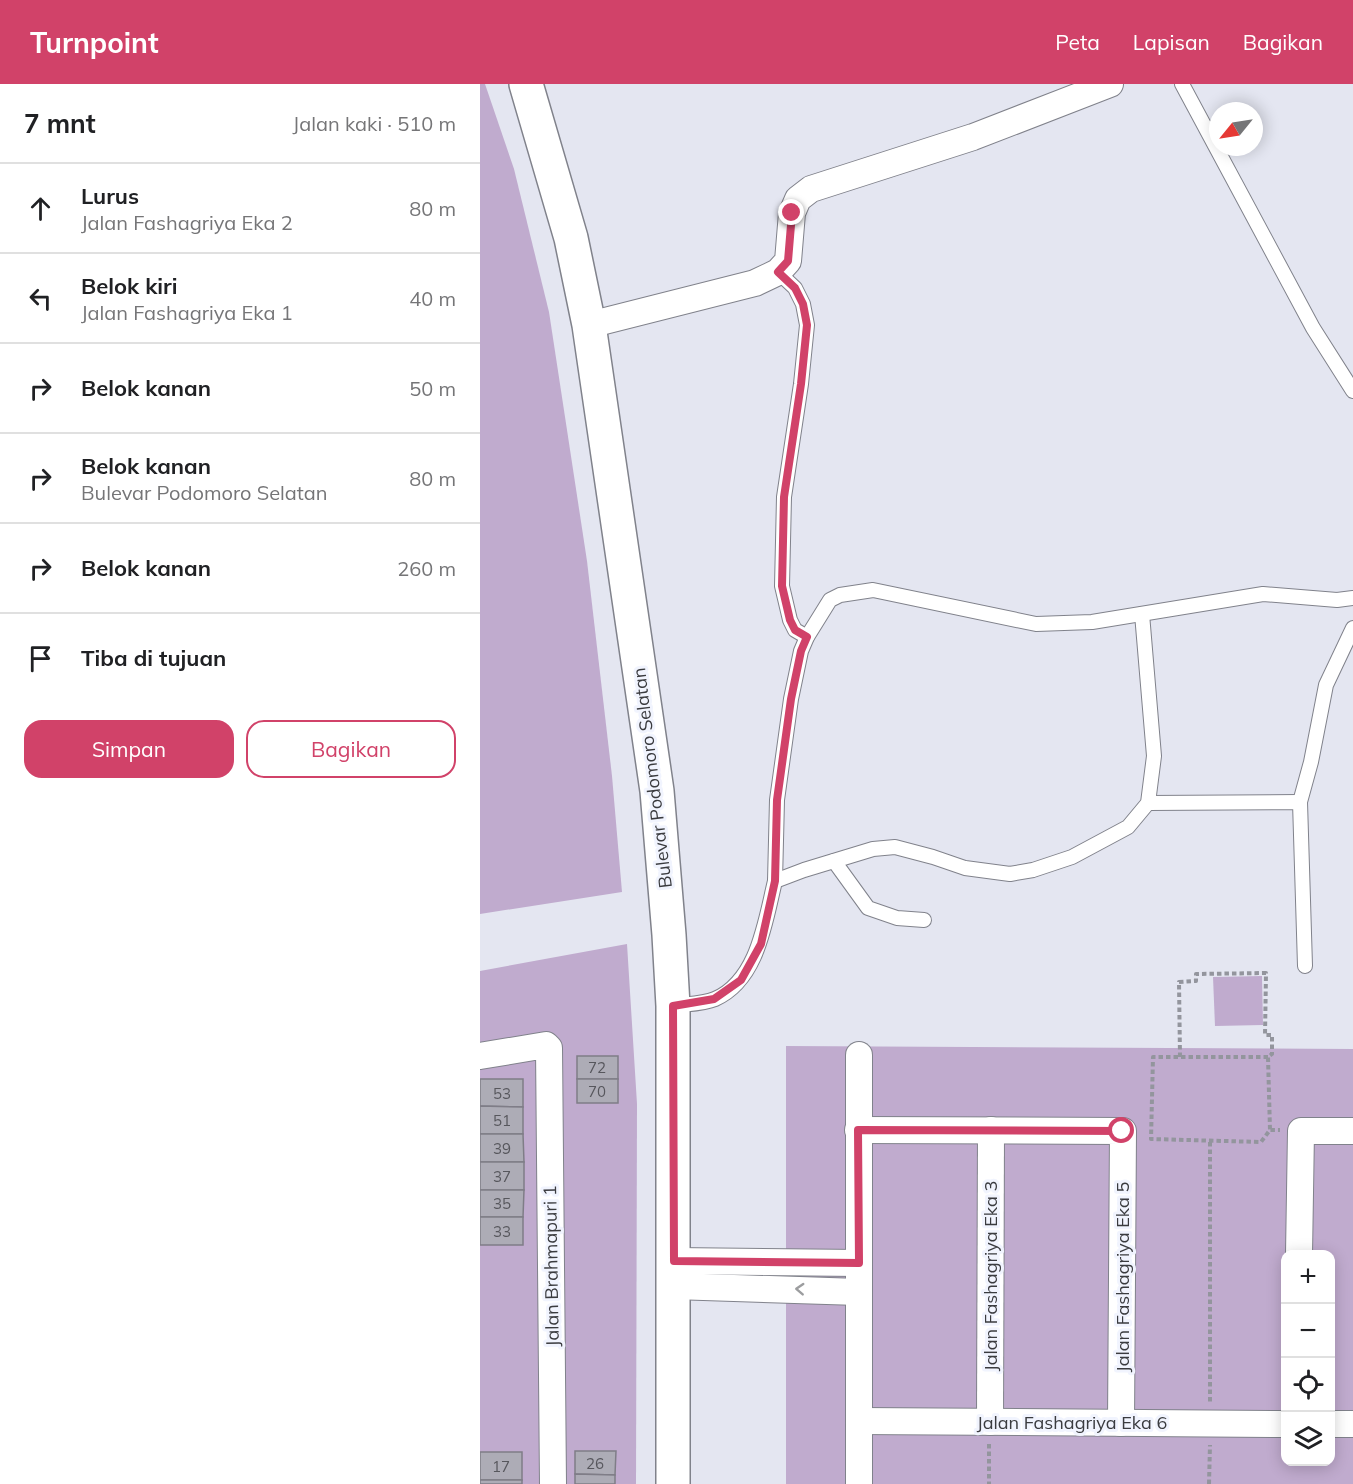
<!DOCTYPE html>
<html lang="id">
<meta charset="utf-8">
<style>
:root{--surface:#fff;--page:#f2f2f2;--text:#202124;--muted:#757577;--line:#e0e0e0;--accent:#d14269}
body{margin:0;font-family:Mulish,sans-serif;background:var(--page);color:var(--text)}
.controls{position:absolute;right:18px;bottom:18px;display:grid;overflow:hidden;border-radius:12px;box-shadow:0 3px 15px #0003}
.controls button{width:54px;height:54px;display:grid;place-items:center;padding:0;border:0;border-bottom:2px solid var(--line);background:var(--surface);color:var(--text);font:30px sans-serif}
.compass{position:absolute;left:729px;top:18px;width:54px;height:54px;border-radius:50%;background:var(--surface);box-shadow:0 3px 15px #0003;rotate:240deg}
.stop{position:absolute;width:18px;height:18px;margin:-14px;border:4px solid #d14269;border-radius:50%;background:#fff}
.stop.end{background:#d14269;border-color:#fff;box-shadow:0 2px 6px #0008}
.list{margin:0;padding:0;list-style:none}
h2{display:flex;justify-content:space-between;align-items:center;height:78px;margin:0;padding:0 24px;font-size:26px}
h2 small{font-size:20px;font-weight:400;color:var(--muted)}
.list li{display:grid;grid-template-columns:39px 1fr auto;gap:18px;align-items:center;box-sizing:border-box;height:90px;padding:0 24px;border-top:2px solid var(--line)}
.list b{display:block;font-size:22px;white-space:nowrap}
.list p{margin:0;font-size:20px;white-space:nowrap;color:var(--muted)}
.list em{font-size:20px;font-style:normal;color:var(--muted)}
.actions{display:flex;gap:12px;padding:18px 24px}
.actions a{flex:1;padding:14px 0;border:2px solid var(--accent);border-radius:18px;text-align:center;font-size:21px;color:var(--accent)}
.actions .main{background:var(--accent);color:#fff}
.icon{flex:none;width:33px;height:33px;fill:none;stroke:currentColor;stroke-width:2;stroke-linecap:round;stroke-linejoin:round}
.map{position:relative;flex:none;width:873px;height:1400px;overflow:hidden}
header{display:flex;align-items:center;gap:36px;box-sizing:border-box;height:84px;padding:0 30px;background:var(--accent);color:#fff}
header strong{font-size:28px}
nav{display:flex;gap:33px;margin-inline-start:auto;font-size:21px}
main{display:flex}
aside{flex:1;background:var(--surface)}
.map>svg:first-child{display:block}
.green{fill:#c0abce;fill-rule:evenodd}
.building{fill:#adacb6;stroke:#7f7d87;stroke-width:1.5}
.lines{fill:none;stroke-linecap:round;stroke-linejoin:round}
.service-casing{stroke:#80828b;stroke-width:16}
.minor-casing{stroke:#80828b;stroke-width:28}
.tertiary-casing{stroke:#80828b;stroke-width:36}
.path{stroke:#93959d;stroke-width:4;stroke-dasharray:4.5 3;stroke-linecap:butt}
.service{stroke:#fff;stroke-width:14}
.minor{stroke:#fff;stroke-width:26}
.tertiary{stroke:#fff;stroke-width:33}
.oneway{stroke:#9c9d9f}
.route{stroke:#d14269;stroke-width:8}
.labels{text-anchor:middle;dominant-baseline:central;stroke-width:6;stroke-linejoin:round;paint-order:stroke}
.number-label{font-size:15px;fill:#57575d}
.street-label{font-size:18px;fill:#3a3b3f;stroke:#f1f4fe}
</style>
<header>
<strong>Turnpoint</strong>
<nav><a>Peta</a><a>Lapisan</a><a>Bagikan</a></nav>
</header>
<main>
<aside>
<h2>7 mnt<small>Jalan kaki · 510 m</small></h2>
<ul class="list">
<li><svg class="icon" aria-label="ahead" viewBox="0 0 24 24"><path d="M12 20V5M6 11l6-6 6 6"/></svg><div><b>Lurus</b><p>Jalan Fashagriya Eka 2</p></div><em>80 m</em></li>
<li><svg class="icon" aria-label="left" viewBox="0 0 24 24"><path d="M17 20v-9H6M10 6l-5 5 5 5"/></svg><div><b>Belok kiri</b><p>Jalan Fashagriya Eka 1</p></div><em>40 m</em></li>
<li><svg class="icon" aria-label="right" viewBox="0 0 24 24"><path d="M7 20v-9h11M14 6l5 5-5 5"/></svg><div><b>Belok kanan</b></div><em>50 m</em></li>
<li><svg class="icon" aria-label="right" viewBox="0 0 24 24"><path d="M7 20v-9h11M14 6l5 5-5 5"/></svg><div><b>Belok kanan</b><p>Bulevar Podomoro Selatan</p></div><em>80 m</em></li>
<li><svg class="icon" aria-label="right" viewBox="0 0 24 24"><path d="M7 20v-9h11M14 6l5 5-5 5"/></svg><div><b>Belok kanan</b></div><em>260 m</em></li>
<li><svg class="icon" aria-label="arrive" viewBox="0 0 24 24"><path d="M6 21V4h12l-3 4 3 4H6"/></svg><div><b>Tiba di tujuan</b></div></li>
</ul>
<div class="actions"><a class="main">Simpan</a><a>Bagikan</a></div>
</aside>
<div class="map">
<svg width="873" height="1400" viewBox="0 0 873 1400">
<rect width="100%" height="100%" fill="#e4e6f1"/>
<!-- green -->
<g class="green">
<path d="M0 0H5L34 85 69 228 107 477 132 692 142 808 0 830Z"/>
<path d="M147 860 157 1020 156 1400H0V887Z"/>
<path d="M782 892 783 941 735 942 733 893Z"/>
<path d="M306 962 873 965V1400H306ZM806 1170H850V1378H806Z"/>
</g>
<!-- building -->
<g class="building">
<rect x="97" y="972" width="41" height="23"/>
<path d="M0 995H43V1023L0 1022Z"/>
<rect x="97" y="995" width="41" height="24"/>
<path d="M0 1022 43 1023V1050H0Z"/>
<path d="M0 1050H43L44 1078H0Z"/>
<rect x="0" y="1078" width="44" height="28"/>
<path d="M0 1106H44L43 1133H0Z"/>
<rect x="0" y="1133" width="43" height="28"/>
<path d="M95 1367H136L135 1391 95 1390Z"/>
<rect x="0" y="1368" width="42" height="28"/>
<path d="M95 1390 135 1391V1400H95Z"/>
<rect x="0" y="1396" width="42" height="4"/>
</g>
<g class="lines">
<!-- service casing -->
<g class="service-casing">
<g id="service">
<path d="M702 0 833 244 873 307"/>
<path d="M298 188 315 204 323 220 327 241 321 300 304 413 302 502 310 536 315 546 327 553"/>
<path d="M820 718 831 678 846 601 873 544"/>
<path d="M668 719 820 718 825 882"/>
<path d="M354 777 388 824 417 834 444 836"/>
<path d="M295 797 297 716 311 615 321 567 327 553 350 516 360 511 393 506 556 540 612 538 783 510 857 516 873 514"/>
<path d="M193 922C206 920 223 920 235 915 278 896 285 838 295 797L324 786 393 765 415 763 453 773 485 784 530 790 553 786 592 773 648 743 668 719 674 672 662 530"/>
</g>
</g>
<!-- minor casing -->
<g class="minor-casing">
<g id="minor">
<path d="M109 241 275 199 298 188 308 177 312 129 318 115 331 105 493 53 630 0"/>
<path d="M379 971V1400"/>
<path d="M0 972 66 961 69 964 73 1400"/>
<path d="M378 1046 643 1047 641 1339"/>
<path d="M819 1170 821 1047H873"/>
<path d="M194 1177 379 1179"/>
<path d="M193 1202 379 1208"/>
<path d="M379 1337 806 1340"/>
<path d="M510 1338 511 1046"/>
<path d="M850 1340H873"/>
</g>
</g>
<!-- tertiary casing -->
<g class="tertiary-casing">
<path id="tertiary" d="M46 0 91 154 109 241 177 707 189 851 193 922V1400"/>
</g>
<!-- path -->
<g class="path">
<path d="M700 973 699 898 716 897V890L786 889 785 951H792V970L788 973 790 1046"/>
<path d="M788 973H673L671 1055 781 1058 790 1046H800"/>
<path d="M730 1058V1318"/>
<path d="M509 1360V1400"/>
<path d="M729 1400 730 1361"/>
</g>
<!-- service -->
<use href="#service" class="service"/>
<!-- minor -->
<use href="#minor" class="minor"/>
<!-- tertiary -->
<use href="#tertiary" class="tertiary"/>
</g>
<!-- one-way arrows -->
<defs><path id="oneway-chevron" d="M-2-3.5L2.5 0L-2 3.5" fill="none" stroke-width="1.6" stroke-linecap="round" stroke-linejoin="round" transform="scale(1.5)"/></defs>
<use class="oneway" href="#oneway-chevron" transform="translate(320 1205) rotate(-177)"/>
<g class="lines">
<!-- route -->
<path class="route" d="M312 129 308 177 298 188 315 204 323 220 327 241 321 300 304 413 302 502 310 536 315 546 327 553 321 567 311 615 297 716 295 797 281 860 261 896 234 915 193 922 194 1177 379 1179 378 1046 642 1047"/>
</g>
<g class="labels">
<!-- number labels -->
<g class="number-label">
<text x="117" y="983">72</text>
<text x="117" y="1007">70</text>
<text x="22" y="1009">53</text>
<text x="22" y="1036">51</text>
<text x="22" y="1064">39</text>
<text x="22" y="1092">37</text>
<text x="22" y="1119">35</text>
<text x="22" y="1147">33</text>
<text x="115" y="1379">26</text>
<text x="21" y="1382">17</text>
</g>
<!-- street labels -->
<g class="street-label">
<text transform="translate(172 694) rotate(-97)">Bulevar Podomoro Selatan</text>
<text transform="translate(71 1182) rotate(-91)">Jalan Brahmapuri 1</text>
<text transform="translate(510 1192) rotate(-90)">Jalan Fashagriya Eka 3</text>
<text transform="translate(642 1193) rotate(-90)">Jalan Fashagriya Eka 5</text>
<text x="592" y="1338">Jalan Fashagriya Eka 6</text>
</g>
</g>
</svg>
<div class="controls">
<button>+</button>
<button>−</button>
<button><svg class="icon" aria-label="locate" viewBox="0 0 24 24"><circle cx="12" cy="12" r="6"/><path d="M12 2v4M12 18v4M2 12h4M18 12h4"/></svg></button>
<button><svg class="icon" aria-label="layers" viewBox="0 0 24 24"><path d="M12 4l9 5-9 5-9-5zM3 14l9 5 9-5"/></svg></button>
</div>
<svg class="compass" viewBox="-18 -18 36 36"><path d="M0-13l5 13h-10z" fill="#e53935"/><path d="M0 13l5-13h-10z" fill="#757577"/></svg>
<div class="stop" style="left:642px;top:1047px"></div>
<div class="stop end" style="left:312px;top:129px"></div>
</div>
</main>
